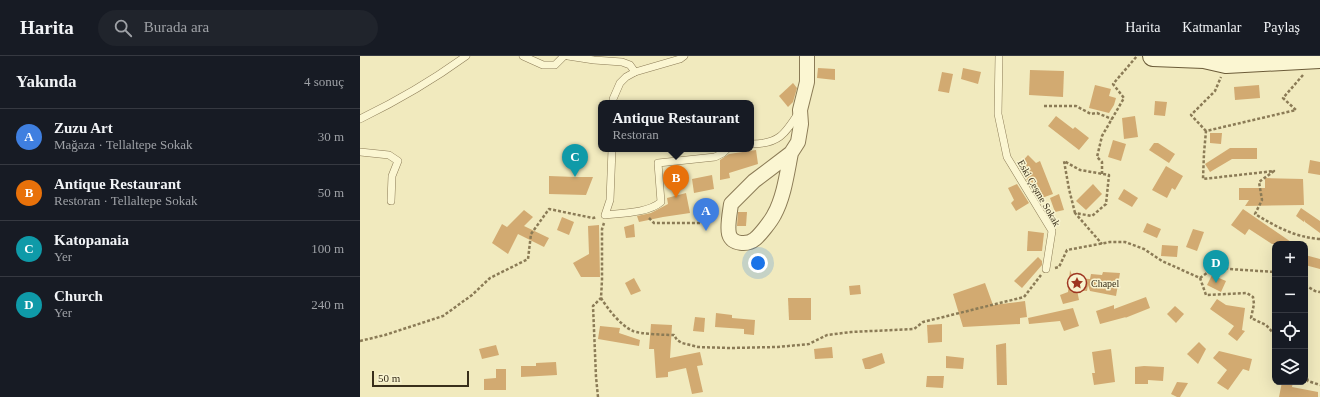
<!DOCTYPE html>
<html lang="tr">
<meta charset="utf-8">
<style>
:root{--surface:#171b24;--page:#20242c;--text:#f1f3f6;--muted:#9ea1a6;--line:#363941;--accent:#cc9e96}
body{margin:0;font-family:"Times New Roman",serif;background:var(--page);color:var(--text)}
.controls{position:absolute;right:12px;bottom:12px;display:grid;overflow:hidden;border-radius:8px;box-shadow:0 4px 16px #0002}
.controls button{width:36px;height:36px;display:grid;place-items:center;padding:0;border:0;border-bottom:1px solid var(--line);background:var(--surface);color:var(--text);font:20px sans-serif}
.scale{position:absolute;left:12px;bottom:10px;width:97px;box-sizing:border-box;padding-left:4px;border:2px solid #392f1b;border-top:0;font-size:11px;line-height:14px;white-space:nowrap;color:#392f1b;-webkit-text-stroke:3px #f8f3cf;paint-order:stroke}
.you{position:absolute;left:398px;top:207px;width:14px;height:14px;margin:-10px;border:3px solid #fff;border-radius:50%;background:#1a73e8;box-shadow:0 0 0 6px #1a73e833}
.badge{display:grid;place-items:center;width:26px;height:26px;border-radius:50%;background:var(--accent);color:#fff;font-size:13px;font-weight:700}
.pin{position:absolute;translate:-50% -33px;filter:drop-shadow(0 1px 2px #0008)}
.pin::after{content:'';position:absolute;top:21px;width:14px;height:12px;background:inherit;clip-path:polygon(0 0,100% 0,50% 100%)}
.popup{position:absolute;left:238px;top:44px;width:156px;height:52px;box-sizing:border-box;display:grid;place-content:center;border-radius:8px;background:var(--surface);filter:drop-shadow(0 1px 3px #0005);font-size:13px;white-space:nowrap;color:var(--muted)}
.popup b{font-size:15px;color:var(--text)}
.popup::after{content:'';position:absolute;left:50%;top:100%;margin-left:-8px;border:8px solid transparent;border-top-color:var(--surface)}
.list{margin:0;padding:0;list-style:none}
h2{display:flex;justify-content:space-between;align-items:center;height:52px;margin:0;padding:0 16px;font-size:17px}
h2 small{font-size:13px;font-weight:400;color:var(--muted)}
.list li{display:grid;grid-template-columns:26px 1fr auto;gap:12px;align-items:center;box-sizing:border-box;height:56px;padding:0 16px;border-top:1px solid var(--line)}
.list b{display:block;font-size:15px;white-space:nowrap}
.list p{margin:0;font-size:13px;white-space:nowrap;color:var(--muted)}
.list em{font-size:13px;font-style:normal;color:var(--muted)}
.icon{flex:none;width:22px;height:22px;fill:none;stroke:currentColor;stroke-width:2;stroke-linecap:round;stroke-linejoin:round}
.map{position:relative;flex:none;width:960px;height:341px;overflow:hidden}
header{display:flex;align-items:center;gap:24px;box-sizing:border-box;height:56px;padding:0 20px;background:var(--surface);border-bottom:1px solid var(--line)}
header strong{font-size:19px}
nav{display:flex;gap:22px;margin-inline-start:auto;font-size:14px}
.search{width:280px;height:36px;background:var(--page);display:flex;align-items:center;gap:10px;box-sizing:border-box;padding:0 14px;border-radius:22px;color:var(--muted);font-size:15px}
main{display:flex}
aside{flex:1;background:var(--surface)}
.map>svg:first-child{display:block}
.building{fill:#d2aa71}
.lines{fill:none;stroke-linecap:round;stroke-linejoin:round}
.lane-casing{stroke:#8b7b56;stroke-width:8}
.street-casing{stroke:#8b7b56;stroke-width:16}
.secondary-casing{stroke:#6c5c39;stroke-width:22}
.path{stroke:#8b7b56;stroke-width:2.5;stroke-dasharray:3 2;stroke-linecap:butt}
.lane{stroke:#fbf6d2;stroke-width:7}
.street{stroke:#fbf6d2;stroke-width:14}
.secondary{stroke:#fbf6d2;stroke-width:20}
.labels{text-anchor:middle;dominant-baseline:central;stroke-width:3;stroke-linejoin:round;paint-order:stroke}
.street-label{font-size:10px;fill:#392f1b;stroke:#f8f3cf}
.poi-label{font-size:10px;fill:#392f1b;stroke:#f8f3cf;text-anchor:start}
</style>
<header>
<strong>Harita</strong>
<div class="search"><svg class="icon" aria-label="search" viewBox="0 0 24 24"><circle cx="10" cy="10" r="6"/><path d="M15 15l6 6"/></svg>Burada ara</div>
<nav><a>Harita</a><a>Katmanlar</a><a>Paylaş</a></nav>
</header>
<main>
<aside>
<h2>Yakında<small>4 sonuç</small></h2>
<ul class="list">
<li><span class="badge" style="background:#3f7fe0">A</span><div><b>Zuzu Art</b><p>Mağaza · Tellaltepe Sokak</p></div><em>30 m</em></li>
<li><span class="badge" style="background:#e8710a">B</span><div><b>Antique Restaurant</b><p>Restoran · Tellaltepe Sokak</p></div><em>50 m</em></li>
<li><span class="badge" style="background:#0f9aa8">C</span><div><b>Katopanaia</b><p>Yer</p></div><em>100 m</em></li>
<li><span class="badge" style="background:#0f9aa8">D</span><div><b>Church</b><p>Yer</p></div><em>240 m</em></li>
</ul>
</aside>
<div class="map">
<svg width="960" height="341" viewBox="0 0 960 341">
<rect width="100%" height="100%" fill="#f1eabe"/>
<!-- building -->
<g class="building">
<path d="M458 12 475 13V24L457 22Z"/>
<path d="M603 12 621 16 618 28 601 23Z"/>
<path d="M670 14 704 15 703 41 669 39Z"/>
<path d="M582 16 593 18 589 37 578 35Z"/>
<path d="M433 27 437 32 433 46 428 51 419 40Z"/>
<path d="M735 29 751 33 749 40 756 42 754 49 749 57 729 52Z"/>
<path d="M899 29 900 42 875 44 874 31Z"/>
<path d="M795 45 807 46 805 60 794 59Z"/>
<path d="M696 60 713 73 715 71 729 82 719 94 688 70Z"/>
<path d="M775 60 778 81 764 83 762 62Z"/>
<path d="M850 77H862L861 88 850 87Z"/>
<path d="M753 84 766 88 761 105 748 101Z"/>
<path d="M794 87H798L815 98 809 107 789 94Z"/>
<path d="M870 92H897V103H872L850 116 845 108Z"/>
<path d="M396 94 398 108 369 117 370 122 360 124V104L369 98Z"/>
<path d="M668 99 676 107 680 105 693 138 679 143 665 121 669 117 659 109Z"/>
<path d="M950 104 960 106V119L948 117Z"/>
<path d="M806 110 823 120 815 134 812 132 807 142 792 134Z"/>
<path d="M352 119 354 133 334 137 332 123Z"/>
<path d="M189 120 215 121H233L226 139 189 138Z"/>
<path d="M905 122 943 123 944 149 885 150 889 144H879V132H905Z"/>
<path d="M657 128 669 147 656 155 651 147 654 144 648 132Z"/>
<path d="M733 128 742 138 726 154 716 145Z"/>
<path d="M764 133 778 142 772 151 758 143Z"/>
<path d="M326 137 330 157 303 161 279 166 277 160 291 157 308 148 307 142Z"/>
<path d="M699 138 704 154 695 156 690 142Z"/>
<path d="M941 152 960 165V177L945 166V164L944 166 936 160Z"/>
<path d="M883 153 934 188H912L889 173 885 179 871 169Z"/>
<path d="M164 154 173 161 164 170 189 182 184 191 158 178 148 198 132 187 142 168 147 171Z"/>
<path d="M378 156H387L386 170H377Z"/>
<path d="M202 161 214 166 209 179 197 174Z"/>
<path d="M787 167 801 173 797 182 783 176Z"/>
<path d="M274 168 275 181 266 182 264 171Z"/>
<path d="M239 169 240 221H221L213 207 229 198 228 170Z"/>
<path d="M833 173 844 176 837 195 826 191Z"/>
<path d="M668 175 684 177 682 195H667Z"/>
<path d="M802 189 818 190 817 201 801 200Z"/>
<path d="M945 199 960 203V213L945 209Z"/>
<path d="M678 201 682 205V209L662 232 654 225Z"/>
<path d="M710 214 713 222 730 223 731 218 742 219 743 216 760 217 756 240 730 235 728 229 727 235 717 234 719 244 703 248 700 239 708 236Z"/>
<path d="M852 219 866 225 861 236 847 229Z"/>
<path d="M274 222 281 235 271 239 265 227Z"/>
<path d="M625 227 633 249 665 245 667 261 660 262V268L603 271 593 238Z"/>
<path d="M500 229 501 238 490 239 489 230Z"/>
<path d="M786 241 790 252 765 262 766 261 740 268 736 255 754 249V253Z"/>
<path d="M428 242H451V264H429Z"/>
<path d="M857 243 866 249 885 252 882 274 885 275 877 285 868 278 874 270 850 253Z"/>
<path d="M815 250 824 258 816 267 807 258Z"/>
<path d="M713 252 719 270 704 275 700 265 669 268 668 262Z"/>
<path d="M356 257 372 259V262L395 264 394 279 384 278V273L355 271Z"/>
<path d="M335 261 345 262 344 276 333 275Z"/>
<path d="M291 268 312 269 310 302 340 296 343 309 337 310 343 336 332 338 326 312 308 316V321L296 322 294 293H289Z"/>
<path d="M582 268V286L568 287 567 269Z"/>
<path d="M240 270 260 272 259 277 280 284 279 290 238 283Z"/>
<path d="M839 286 846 293 838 308 827 298Z"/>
<path d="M646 287 647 329H637L636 289Z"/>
<path d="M136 289 139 299 122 303 119 293Z"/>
<path d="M472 291 473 302 455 303 454 293Z"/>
<path d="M751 293 755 326 734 329 732 317H735L732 296Z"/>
<path d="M859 295 892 303 889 315 883 313 868 334 857 327 867 314 853 302Z"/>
<path d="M522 297 525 307 510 313H505L502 303Z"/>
<path d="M586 300 604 302 603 313 586 312Z"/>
<path d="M196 306 197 319 161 321V310H176V307Z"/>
<path d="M784 310 804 311 803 325 788 324V328H775V311Z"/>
<path d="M136 313H146V334H124V323L136 322Z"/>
<path d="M567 320H584L583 332 566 331Z"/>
<path d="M817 326 828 327 820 341H817L811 338Z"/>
<path d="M922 326H933L932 331 958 336V341H919Z"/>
</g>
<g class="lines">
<!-- lane casing -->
<g class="lane-casing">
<g id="lane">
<path d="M163 0 183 9H195L204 0"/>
<path d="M208 0 234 4 262 6 270 9 275 16"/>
<path d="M639 0 638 58 647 101 692 175 686 213"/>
<path d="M253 47V43L260 27 266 21 275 16 320 3 324 0"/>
<path d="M0 63C37 45 73 24 106 0"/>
<path d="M391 88C419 88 425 78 439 56"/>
<path d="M252 93 250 144 245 159C262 157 288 157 301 146L298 107 355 101 363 97 367 93"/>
<path d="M0 96 29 99 38 105 32 120 31 145"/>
</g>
</g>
<!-- street casing -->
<g class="street-casing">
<path id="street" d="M431 97C427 117 424 141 414 159 411 165 400 179 395 183 388 189 372 189 369 178 367 170 370 156 371 148L394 125 431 97 438 86 441 68 440 54 447 26V0"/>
</g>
<!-- secondary casing -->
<g class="secondary-casing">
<path id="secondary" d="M793 0 844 2 866 7 960 2"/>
</g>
<!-- path -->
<g class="path">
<path d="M943 19 923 42 936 54 846 75 844 97 843 123 914 115 899 126 902 144 895 158C917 171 934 181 960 183"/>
<path d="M684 50H716L731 58 737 57 752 63"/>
<path d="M846 75 831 59 855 35 861 21"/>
<path d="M742 118V106L737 101 742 80 764 42 753 28 777 0"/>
<path d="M715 157 709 133 704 105 720 114 749 119 746 148 732 160 715 157 742 188"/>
<path d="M289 162 294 167H340L357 156"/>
<path d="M695 212 699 211 707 194 750 186H765L784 193 802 205 840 222 846 239 887 237 893 241 894 248 891 262 906 269 915 279"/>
<path d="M840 222 858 209 869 213 915 216"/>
<path d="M945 229 955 235 960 236"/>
<path d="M241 242C248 253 261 270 273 275 279 278 306 279 314 279L317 284 322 287 338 291 369 292 418 291 449 288 467 279 491 276 554 273 563 266 664 241 681 219"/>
<path d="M0 285 25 279 83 260 112 239 130 222 168 203 171 178 189 153 233 162 237 161"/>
<path d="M945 318 948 325 960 329"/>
<path d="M238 341 236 321 233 250 241 242 242 224V173L244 167"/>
</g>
<!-- lane -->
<use href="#lane" class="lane"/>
<!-- street -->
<use href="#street" class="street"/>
<!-- secondary -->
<use href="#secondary" class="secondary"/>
</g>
<!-- icons -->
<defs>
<g id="sight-ring" transform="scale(1)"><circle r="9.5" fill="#f8f3cf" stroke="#9e3621" stroke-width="1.5"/><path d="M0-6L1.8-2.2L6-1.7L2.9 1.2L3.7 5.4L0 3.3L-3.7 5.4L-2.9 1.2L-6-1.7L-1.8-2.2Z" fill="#9e3621"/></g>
</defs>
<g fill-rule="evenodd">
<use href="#sight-ring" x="717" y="227"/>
</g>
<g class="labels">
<!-- street labels -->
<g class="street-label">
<text transform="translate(679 137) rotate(60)">Eski Çeşme Sokak</text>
</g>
<!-- poi labels -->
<g class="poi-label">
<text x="731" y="227">Chapel</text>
</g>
</g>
</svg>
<div class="controls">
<button>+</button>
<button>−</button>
<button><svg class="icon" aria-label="locate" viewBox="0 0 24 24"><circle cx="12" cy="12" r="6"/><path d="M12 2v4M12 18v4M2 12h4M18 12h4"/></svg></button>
<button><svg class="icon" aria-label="layers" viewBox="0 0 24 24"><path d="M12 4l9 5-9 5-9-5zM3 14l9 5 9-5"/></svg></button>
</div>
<div class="scale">50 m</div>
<div class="you"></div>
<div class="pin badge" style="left:346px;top:175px;background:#3f7fe0">A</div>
<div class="pin badge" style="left:316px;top:142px;background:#e8710a">B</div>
<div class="popup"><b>Antique Restaurant</b>Restoran</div>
<div class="pin badge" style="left:215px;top:121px;background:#0f9aa8">C</div>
<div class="pin badge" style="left:856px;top:227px;background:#0f9aa8">D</div>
</div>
</main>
